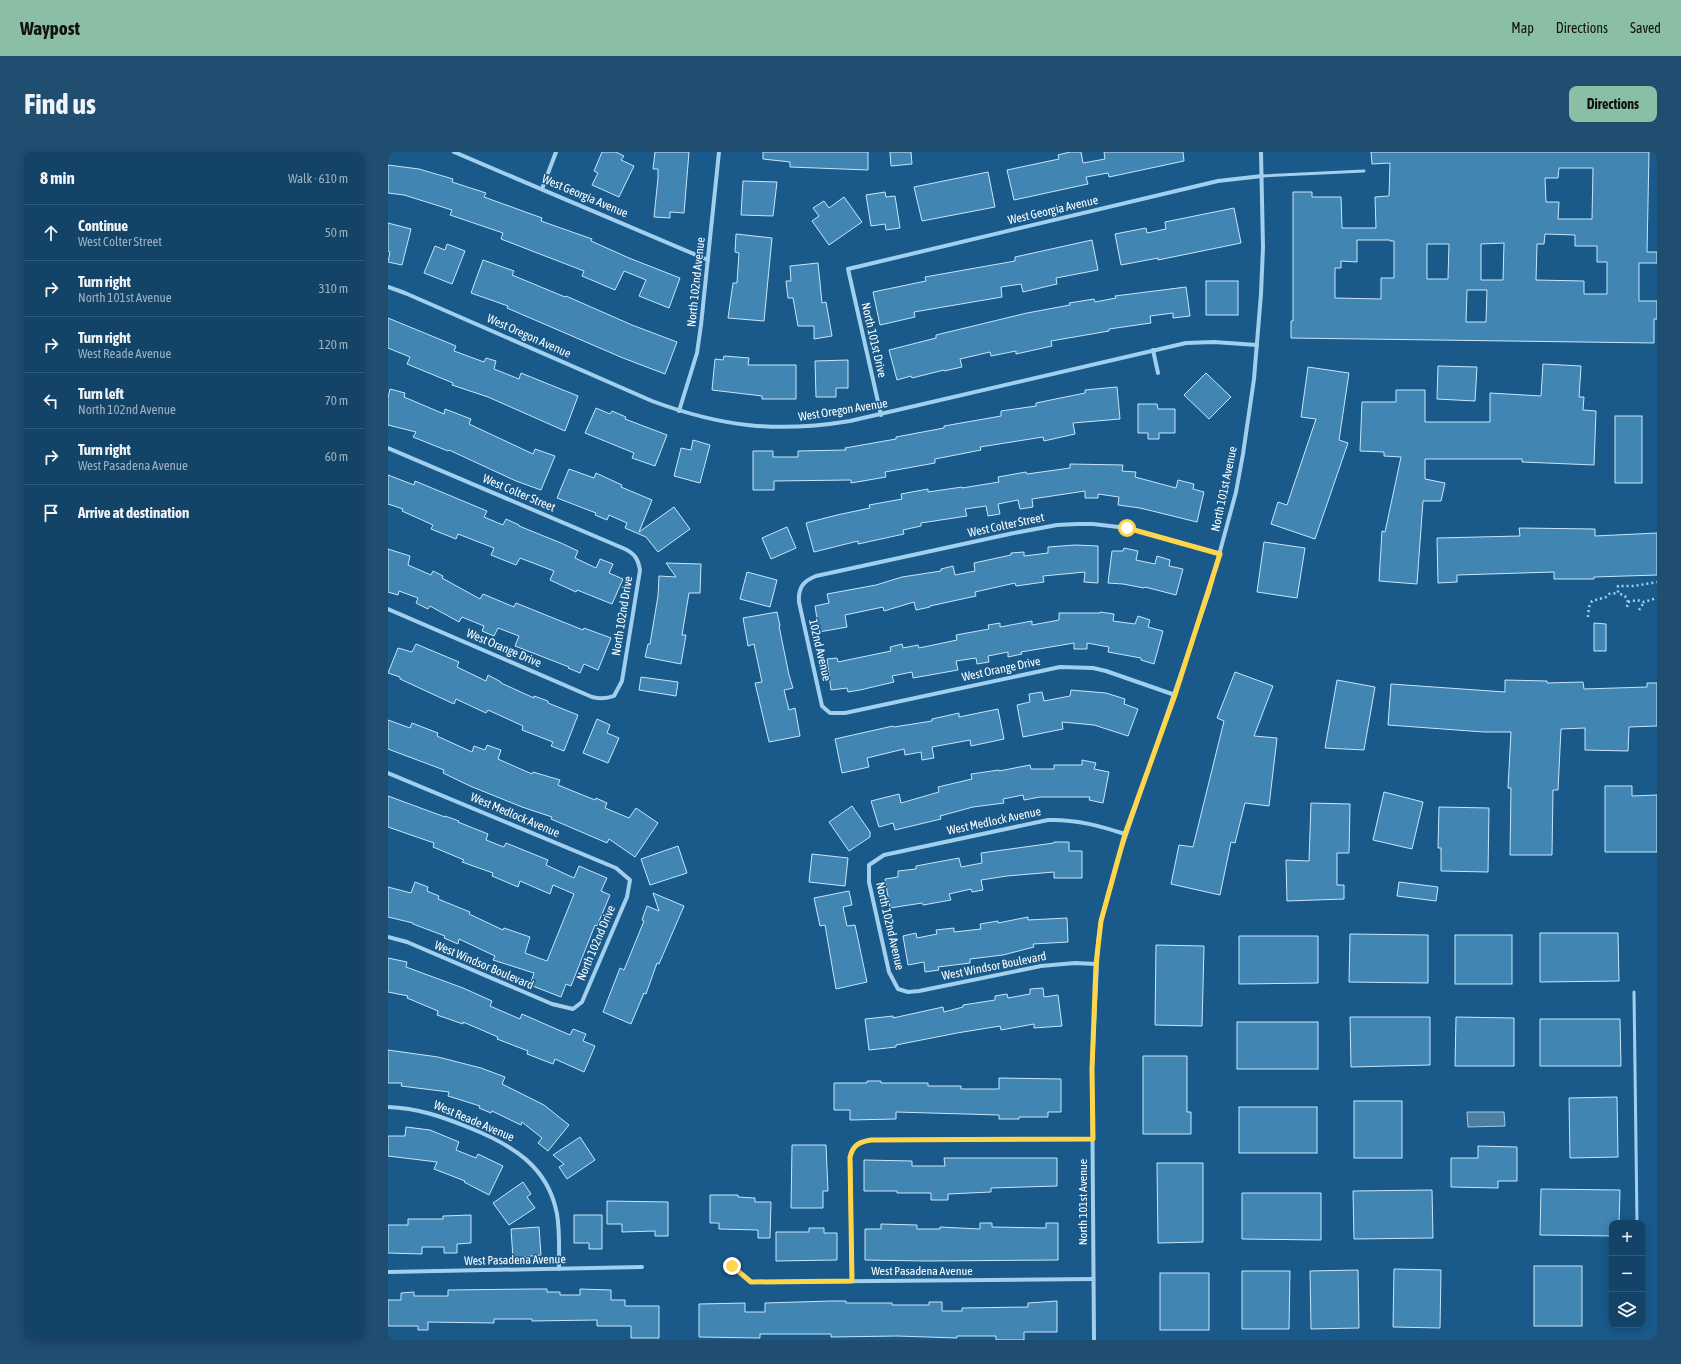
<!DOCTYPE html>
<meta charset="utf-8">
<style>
:root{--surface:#134468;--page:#204e71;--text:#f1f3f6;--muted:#9db0c0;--line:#325c7c;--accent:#8abfa5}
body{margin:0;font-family:"Asap Condensed",sans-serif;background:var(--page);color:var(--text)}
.controls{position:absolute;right:12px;bottom:12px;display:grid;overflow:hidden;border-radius:8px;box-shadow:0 2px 10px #0003}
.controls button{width:36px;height:36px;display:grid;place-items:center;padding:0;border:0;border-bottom:1px solid var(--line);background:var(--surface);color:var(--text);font:20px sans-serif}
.stop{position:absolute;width:12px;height:12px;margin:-9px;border:3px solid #ffd54a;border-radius:50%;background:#fff}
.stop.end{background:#ffd54a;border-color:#fff;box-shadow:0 1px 4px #0008}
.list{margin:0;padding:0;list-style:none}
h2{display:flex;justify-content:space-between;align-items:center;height:52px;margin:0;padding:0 16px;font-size:17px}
h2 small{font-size:13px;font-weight:400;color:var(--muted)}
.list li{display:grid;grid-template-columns:26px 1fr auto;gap:12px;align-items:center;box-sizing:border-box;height:56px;padding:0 16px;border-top:1px solid var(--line)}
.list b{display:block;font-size:15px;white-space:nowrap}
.list p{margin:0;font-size:13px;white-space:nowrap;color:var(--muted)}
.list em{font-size:13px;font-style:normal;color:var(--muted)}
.icon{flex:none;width:22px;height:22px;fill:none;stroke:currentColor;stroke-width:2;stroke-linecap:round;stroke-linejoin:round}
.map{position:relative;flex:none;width:1269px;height:1188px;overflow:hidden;border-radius:8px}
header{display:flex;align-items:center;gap:24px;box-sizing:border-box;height:56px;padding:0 20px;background:var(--accent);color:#111}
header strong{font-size:19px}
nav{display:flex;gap:22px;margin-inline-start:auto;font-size:14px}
.intro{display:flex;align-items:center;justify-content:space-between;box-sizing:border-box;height:96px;padding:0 24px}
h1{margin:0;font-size:28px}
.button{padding:10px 18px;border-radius:8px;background:var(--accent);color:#111;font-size:14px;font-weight:700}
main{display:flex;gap:24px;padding:0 24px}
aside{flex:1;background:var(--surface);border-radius:8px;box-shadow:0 2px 10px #0003}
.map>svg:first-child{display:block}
.water{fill:#4e7d9f;stroke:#95ccf0}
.building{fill:#4185b3;stroke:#c8e6fa;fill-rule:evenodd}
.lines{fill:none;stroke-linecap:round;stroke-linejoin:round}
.path{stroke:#a2cfee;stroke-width:2.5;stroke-dasharray:2 3;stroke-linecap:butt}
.service{stroke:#a2cfee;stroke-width:3}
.minor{stroke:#a2cfee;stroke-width:4}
.route{stroke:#ffd54a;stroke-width:5}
.labels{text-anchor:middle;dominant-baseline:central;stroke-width:3;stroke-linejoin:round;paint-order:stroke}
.street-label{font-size:12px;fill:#fff;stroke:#195a8a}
</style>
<header>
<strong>Waypost</strong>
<nav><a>Map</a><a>Directions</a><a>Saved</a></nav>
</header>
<div class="intro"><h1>Find us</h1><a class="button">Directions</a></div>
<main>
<aside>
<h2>8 min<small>Walk · 610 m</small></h2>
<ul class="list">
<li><svg class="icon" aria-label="ahead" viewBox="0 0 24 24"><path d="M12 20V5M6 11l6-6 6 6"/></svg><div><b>Continue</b><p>West Colter Street</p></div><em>50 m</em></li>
<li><svg class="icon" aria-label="right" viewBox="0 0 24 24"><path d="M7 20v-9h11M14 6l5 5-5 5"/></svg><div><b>Turn right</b><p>North 101st Avenue</p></div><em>310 m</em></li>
<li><svg class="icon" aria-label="right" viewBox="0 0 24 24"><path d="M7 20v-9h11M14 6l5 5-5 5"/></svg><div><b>Turn right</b><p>West Reade Avenue</p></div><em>120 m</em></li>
<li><svg class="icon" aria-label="left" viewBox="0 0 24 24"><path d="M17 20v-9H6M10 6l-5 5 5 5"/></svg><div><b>Turn left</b><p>North 102nd Avenue</p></div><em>70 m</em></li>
<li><svg class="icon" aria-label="right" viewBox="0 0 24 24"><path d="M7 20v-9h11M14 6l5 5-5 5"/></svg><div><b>Turn right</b><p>West Pasadena Avenue</p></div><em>60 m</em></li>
<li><svg class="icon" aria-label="arrive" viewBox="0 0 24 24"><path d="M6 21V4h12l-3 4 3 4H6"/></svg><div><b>Arrive at destination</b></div></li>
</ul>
</aside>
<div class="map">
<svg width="1269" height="1188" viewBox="0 0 1269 1188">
<rect width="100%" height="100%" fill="#195a8a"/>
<!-- water -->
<path class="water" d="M1079 960H1116L1117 974 1080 975Z"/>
<!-- building -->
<g class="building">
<path d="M214 0H228L236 4 233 8 246 14 231 45 204 33 210 21 206 19Z"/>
<path d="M267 0H301L296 61 282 60V66L266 65 270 26V17H265Z"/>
<path d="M375 0H480V18L402 15V10L375 7Z"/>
<path d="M502 0H523L524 12 503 14Z"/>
<path d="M682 0H693L695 11 717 7 716 0H795L796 9 721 25 720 21 698 25 700 32 626 48 619 18 671 7 670 3Z"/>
<path d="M983 0H1261L1259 100H1269V111H1251V149H1269V167H1266V191L903 186V169H905V40H924V45H953L954 76H988L987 45 1001 44 1002 11 984 12ZM1171 16H1205L1204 67H1170L1171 50H1158L1157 26H1170ZM1157 82 1187 83V94H1209V110H1219V142H1196V129L1148 128 1149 92H1156ZM969 88H1002V89H1006V126H993V147L947 146V116H953V109L969 110ZM1116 91 1115 128H1093V92ZM1039 92H1061L1060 127H1039ZM1079 138H1099L1098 170H1078Z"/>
<path d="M0 13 31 17 65 27 64 30 98 41 96 45 154 66 153 69 204 87 203 89 241 106 292 126 281 156 251 144 258 128 236 119 227 138 194 124 196 119 113 87 115 81 62 63 64 58 16 43 0 41Z"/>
<path d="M600 20 607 55 534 69 526 35Z"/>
<path d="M355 29 389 30 385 64 353 63Z"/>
<path d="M497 40 498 45 507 44 512 76 498 78 497 72 483 74 478 43Z"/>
<path d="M456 45 474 70 441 93 424 69 431 64 425 56 436 49 441 56Z"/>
<path d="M846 56 853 91 770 108V106L733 113 727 82 758 76 759 81 778 77 777 70Z"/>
<path d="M0 71 23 77 14 113 0 110 2 100 0 99Z"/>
<path d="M348 82 384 86 376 169 340 166 345 131H349L351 101 347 100Z"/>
<path d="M704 88 710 118 668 126 669 132 635 140 633 132 613 135 614 145 526 160 527 165 492 173 485 140 538 129 537 125 627 109V105Z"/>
<path d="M59 92 77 99 64 132 36 121 47 94 57 98Z"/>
<path d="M95 108 126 119 124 123 177 145 178 144 244 173 289 190 277 222 235 206 119 156 120 154 83 141Z"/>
<path d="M430 111 434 151 438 150 444 184 426 187V174H410L405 146H400L398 129H403L402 114Z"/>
<rect x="818" y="129" width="32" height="34"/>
<path d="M798 135 802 164 785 166V161L762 164 763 171 721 177V179L663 189 664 194 628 202V199L603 204 602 200 572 207 574 215 556 219V218L524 226 523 224 509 228 501 198 548 186V183L639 161 682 153 681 151 706 147 707 150 728 146 727 144Z"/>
<path d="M0 166 68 194 66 199 96 210 98 206 108 209 106 217 131 227 133 221 190 244 177 279 100 245 64 233 65 231 19 212 22 205 0 196Z"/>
<path d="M336 204 361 206 360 213H408V247H374V244L324 238 327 207 335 208Z"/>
<path d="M460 208V236H448V245H428L427 209Z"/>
<path d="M1155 212 1193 214 1191 245H1196L1195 258 1208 259 1206 313 1134 310V307H1037V327L1057 331 1053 349H1035L1029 432 991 429 994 379 997 380 1013 305 996 304V300L972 299 974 250H1008V238H1037V270H1102V241L1153 244Z"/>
<path d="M1050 214 1089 215 1087 249 1049 247Z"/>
<path d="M920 215 961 221 951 288 960 291 927 387 883 372 890 350 899 353 928 267 913 265Z"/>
<path d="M818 221 843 245 821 267 796 243Z"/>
<path d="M729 235 732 267 685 271 687 282 656 289 655 285 592 295 593 298 547 307V311L497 320 498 325 463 331V328L386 329V338H365V299H385V305H410V299L458 298 457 296 508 287V285L556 276V274L613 264V259L648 254V251L697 241V238Z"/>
<path d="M2 237 17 241 16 245 56 262 57 257 83 267 81 272 145 302 147 297 167 304 153 338 128 329 61 298 60 299 25 285 28 280 0 273V246Z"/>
<path d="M750 252H769L770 257H787V281H771V287H760V281H750Z"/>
<path d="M208 256 222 262 224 259 238 265 237 267 279 283 267 314 244 306 246 301 197 281Z"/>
<rect x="1227" y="264" width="27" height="67"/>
<path d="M305 288 322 293 312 331 286 324 293 296 303 298Z"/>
<path d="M682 312 735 313 734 319 748 320 747 325 788 336 790 328 806 332 805 337 816 340 809 370 752 356 730 353 731 345 710 342V346H697V339L644 347 645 355 632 357 630 348 610 352 612 362 600 364 598 354 577 357 579 364 533 371V374L515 378 516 382 470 392V389L426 400 418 371 449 363 482 356 481 353 514 347 513 342 540 337V340L574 335V336L611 330 610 325 638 320 639 322 682 316Z"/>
<path d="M181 317 206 326 208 321 234 333 233 335 264 348 251 380 286 355 302 377 270 400 258 385 237 376 239 371 221 363 219 368 207 363 208 361 169 346Z"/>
<path d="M0 323 26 333 27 329 99 359 96 365 115 373 118 367 131 373V374L173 391 190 399 187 406 208 416 212 407 225 412 221 421 235 427 224 452 189 438 188 440 162 428 166 419 132 406 128 413 103 403 106 396 70 382 68 387 43 377 45 373 14 359 15 357 0 352Z"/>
<path d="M399 375 408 396 383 407 374 386Z"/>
<path d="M1131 376 1207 377V384L1269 381V423L1206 425V427H1166V420L1069 423V430L1050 431 1049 386 1132 384Z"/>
<path d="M876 390 917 396 909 446 869 440Z"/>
<path d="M687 393 710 394V431L696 430 697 420 655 424 656 430 628 434 627 431 587 440 588 444 542 454V455L528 458 526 450 496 459 495 455 457 463 459 475 431 480 427 454 441 451 439 442 488 433 514 425 553 419V417L565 414 567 423 587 419 586 411 623 403V401L636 400V404L660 401V395Z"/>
<path d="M736 396 750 399 748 408 767 412 769 404 782 408 781 414 795 417 788 443 757 435 756 436 735 432 720 431 724 399H735Z"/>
<path d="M0 397 22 404 20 413 43 423 45 419 55 424 54 426 92 447 95 442 126 455 128 451 195 478 196 476 223 486 210 518 196 512 192 521 180 516 181 515 127 494 131 484 110 476 106 484 94 479 96 474 74 465 71 470 42 454 40 457 28 451 30 446 11 439 10 443 0 440Z"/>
<path d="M278 411 313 412 312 441H301L294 483H298L293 512 257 505 260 492H262L270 444 271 424 288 425Z"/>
<path d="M359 420 389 428 382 455 352 447Z"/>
<path d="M389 460 392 474H391L401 523 405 536 396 538 401 558 407 556 412 584 381 590 367 531 374 530 366 492 360 494 355 466Z"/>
<path d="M712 460 726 462 725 469 747 472 750 464 762 468 760 475 775 479 766 512 753 508V506L720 500 721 495 699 491V497H686V491L633 500 634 502 620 505V500L600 504 601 510 589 512 588 506 568 509 570 518 525 526 524 520 504 524 506 530 472 538 460 540 459 536 443 538 439 507 449 506 450 510 503 499 502 495 514 492 515 496 530 493 531 496 569 488 568 483 601 477 600 473 612 471V475L644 469V473L671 468V461H712Z"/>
<path d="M1206 471 1218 472V499H1206Z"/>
<path d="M28 492 71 510 69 515 98 529 100 523 113 530V531L146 546V544L160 549V551L190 563 176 599 163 594 165 590 134 578 135 574 100 558 98 561 68 547 66 552 12 527V525L0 521 10 496 24 500Z"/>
<path d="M847 520 885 534 866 584 889 586 881 654 857 651 847 691 843 690 832 743 783 732 791 693 805 695 836 569 829 566Z"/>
<path d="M253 525 290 530 288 544 251 538Z"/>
<path d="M949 528 987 535 976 598 937 596Z"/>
<path d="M1117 528 1159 529V531L1195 530 1196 537 1259 535V531H1269V574L1241 575 1240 599 1197 598V576L1173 577 1170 638H1165L1164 703H1122L1123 636H1120L1123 580H1096L1000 573 1003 532 1117 540Z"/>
<path d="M683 538 718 541 737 547 736 552 750 557 740 584 706 573 674 570 675 577 635 585 629 553 642 550 641 542 654 540 656 549 682 544Z"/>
<path d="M610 557 616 587 583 594 582 588 544 595 546 606 534 608 533 600 517 603 516 597 479 606 481 615 454 621 447 587 505 574 506 575 544 569V567L571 561V565Z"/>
<path d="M209 567 222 573 219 581 231 586 220 611 195 601Z"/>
<path d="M0 568 22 576 24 571 50 581 49 584 84 600 86 594 97 598 99 593 113 598 110 607 144 622 145 620 172 628 170 633 207 648 208 646 219 651 217 656 241 666 248 656 270 671 247 705 221 687 219 691 163 667 164 665 134 655 82 634 55 621 56 618 0 597Z"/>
<path d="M694 608 708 611 706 617 721 620 715 651 701 648 702 645H652L636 648 635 643 615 647 616 651 585 655 552 664 553 667 507 678 505 671 491 675 483 649 511 642 513 651 551 640 550 635 584 627 583 622 611 618V619L642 613 643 617H666V613H694Z"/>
<path d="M1217 634H1244V644L1269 643V700H1217Z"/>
<path d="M996 640 1035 650 1024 697 985 688Z"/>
<path d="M0 644 57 665V664L71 669 70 670 100 682 98 688 116 695 118 691 160 708 158 713 186 726 191 714 219 726 213 739 222 743 209 774 207 773 183 834 178 832 173 845 142 833 146 821 105 808 107 804 71 787 70 792 56 786 57 784 25 772V771L0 765V735L23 741 27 730 40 735 39 739 51 744 50 747 82 760 81 762 115 778 116 776 142 785 137 801 159 809 186 742 165 733 162 742 132 729 130 735 104 724 105 721 74 710 76 708 45 695 46 691 0 675Z"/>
<path d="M923 651 962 652 961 701H949V733H956V747L899 749 898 708 921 709Z"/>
<path d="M464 654 482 680V685L461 699 441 670Z"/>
<path d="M1051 655 1101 656 1100 720 1053 719V696H1050Z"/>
<path d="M666 690H681V699H694V726H666V720L619 724 593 728 595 738 584 740 583 737 561 742 563 748 535 753 534 751 502 756 497 727 510 725V719L528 717V714L571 706 573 715 594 711 593 701 666 691Z"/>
<path d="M290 694 299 721 262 733 253 707Z"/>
<path d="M424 702 460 706 457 734 421 730Z"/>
<path d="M1011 730 1050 735 1048 749 1009 744Z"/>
<path d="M461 739 464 753 455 755 459 774 467 773 479 830 448 837 437 773 432 774 426 746Z"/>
<path d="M265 741 296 754 271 812 269 811 258 842 256 841 243 872 215 860 232 816 236 818 256 769 254 768 259 754 271 759Z"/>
<path d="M640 765V768L679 766 680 790 645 792 646 795 615 803 582 807V811L550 815 551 818 537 820 536 810 520 813 515 784 528 781 529 786 549 782 548 778 566 776V780L593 777 592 772 610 769V771Z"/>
<path d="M1152 781H1230L1231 829 1152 830Z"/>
<path d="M962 782 1040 783V831L961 830Z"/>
<rect x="1067" y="783" width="57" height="49"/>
<path d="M851 784H930V831L851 832Z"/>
<path d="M768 793 816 794 814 874 767 873Z"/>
<path d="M0 806 19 810 18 815 75 836 104 849 102 854 132 867 134 862 182 883 185 877 198 882 195 889 207 894 196 920 167 907 165 912 139 902 140 899 109 887 110 885 75 870V872L49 863 50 859 19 846 20 844 0 840Z"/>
<path d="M655 836 656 845 670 843 674 874 646 876V872L613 878 612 874 569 881 508 893V895L481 898 477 867 505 864V866L555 855 556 860 575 855V853L607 848V844L619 842 620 846 642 842V837Z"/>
<path d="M962 865H1042V913L963 915Z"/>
<path d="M1068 865 1126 866V914H1067Z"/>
<path d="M1152 867H1232L1233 914H1152Z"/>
<rect x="849" y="870" width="81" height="47"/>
<path d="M0 898 50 905 93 916 117 925 114 932 156 953 181 973 160 999 150 991 154 986 134 970 133 973 104 959 103 961 91 956 92 954 60 944 61 940 13 934 14 931H0Z"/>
<path d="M755 904H799V960H803V982H755Z"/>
<path d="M611 926 673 927V960H660V965H631V967H611V963L508 960V967L462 968V958H446V931H479V929H493V931H540V934H573V937H611Z"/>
<path d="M1229 945 1230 1005 1182 1006 1181 946Z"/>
<rect x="966" y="949" width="48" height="57"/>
<rect x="851" y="955" width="78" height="46"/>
<path d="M18 975 42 978 71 990 68 998 88 1006 90 1002 115 1014 101 1043 76 1030 77 1029 46 1017 49 1010 0 1004V984H17Z"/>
<path d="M192 985 207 1008 179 1027 171 1015 176 1012 165 1003Z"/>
<path d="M404 993H438L440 1039H435V1056H403Z"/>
<path d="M1090 994 1129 995V1029H1110V1036L1063 1035V1006H1090Z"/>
<path d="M556 1006H669V1034L603 1036V1040L560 1042V1048H543V1041H509V1039H476V1008L524 1009V1014H557Z"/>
<path d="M769 1011H815V1090L770 1091Z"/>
<path d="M135 1030 143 1042 139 1045 147 1056 121 1073 105 1051Z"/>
<path d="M1153 1037 1232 1038 1231 1071H1224V1084L1152 1083Z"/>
<path d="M1044 1038 1045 1086 966 1087 965 1039Z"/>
<path d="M854 1041H933V1088L854 1087Z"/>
<path d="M322 1043H350V1045L367 1046V1050H383L382 1086H370V1078L331 1077V1071H322Z"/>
<path d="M219 1049 280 1050V1084H267V1079L234 1080V1072H219Z"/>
<path d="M83 1063V1091L69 1092V1101H56V1095H34V1102L0 1101V1073H20V1067H55V1064Z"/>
<path d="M186 1063H214V1097H201V1091H186Z"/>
<path d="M592 1071H604V1075L658 1076V1071H670V1108L538 1109 477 1108V1077H493V1072L529 1073V1077H552V1075L592 1077Z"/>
<path d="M151 1075 153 1103 125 1106 123 1077Z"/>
<path d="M421 1076H436V1081H449V1108L388 1109V1080H421Z"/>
<rect x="1146" y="1114" width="48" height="60"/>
<path d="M1006 1117 1053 1118 1052 1176 1005 1175Z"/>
<path d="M970 1118 971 1176 923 1177 922 1119Z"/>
<path d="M854 1119H902L901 1177H854Z"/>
<rect x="772" y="1121" width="49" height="57"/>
<path d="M144 1137H159V1140H172V1143H192V1137L223 1138V1148H237V1154H271V1186H243V1174H209V1168L144 1169V1167H106V1171L40 1170V1178H30V1174H0V1148H13V1141L26 1140V1144H60V1138Z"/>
<path d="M443 1149H458V1151H504V1153H541V1150H554V1159H574V1156L640 1155V1151L669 1149V1180H636V1188H608V1184H569V1186L509 1184 443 1185V1182H372V1186L311 1185V1152L357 1151V1160H377V1151Z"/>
</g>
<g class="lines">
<!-- path -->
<g class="path">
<path d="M1240 450 1249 448 1256 450 1269 446"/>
<path d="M1239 455 1240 450 1237 444 1230 441V434H1246L1269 430"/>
<path d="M1251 458 1256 450"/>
<path d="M1200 465 1201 455 1204 449 1218 445 1221 442 1230 441"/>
</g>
<!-- service -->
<g class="service">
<path d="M874 24 976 19"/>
<path d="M1246 840 1249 1071"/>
</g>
<!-- minor -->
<g class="minor">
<path d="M66 0 320 108"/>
<path d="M154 37 168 0"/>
<path d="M0 135 17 141 264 249C334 275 389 281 462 269L798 191 826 190 869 193"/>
<path d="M765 198 770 221"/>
<path d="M291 259 309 201 313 173 331 0"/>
<path d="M493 263 460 117 830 29 874 24"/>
<path d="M0 296 237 397C247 402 250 407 252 418L234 529 226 544C218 547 212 547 204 545L0 457"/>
<path d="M787 543 718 519 705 516 672 515 457 561H442L434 554 411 450C410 436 415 429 428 424L626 381 669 373 689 372H705L739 376 832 402"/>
<path d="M0 621 228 716 242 728 239 745 194 850 185 857 164 852 19 790 0 785"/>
<path d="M708 812 687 811 653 814 531 839 520 840 510 837 501 820 481 730V713L496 703 660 668C687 667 712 674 737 682"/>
<path d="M0 955C30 956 55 965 82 976 124 993 160 1014 169 1062 172 1080 171 1099 171 1117"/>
<path d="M344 1114 363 1130 705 1127"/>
<path d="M0 1120 254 1115"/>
<path d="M464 1129 462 1005C465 993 471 990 483 988L705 987"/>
<path d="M706 1188 704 917 710 791 713 769 730 706 821 440 848 340 855 302 866 227 873 142 875 95 873 0"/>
</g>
</g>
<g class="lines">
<!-- route -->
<path class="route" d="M344 1114 363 1130 464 1129 462 1005C465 993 471 990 483 988L705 987 704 917 708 812 713 769 737 682 787 543 832 402 739 376"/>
</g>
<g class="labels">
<!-- street labels -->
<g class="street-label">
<text transform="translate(197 44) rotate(23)">West Georgia Avenue</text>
<text transform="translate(665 58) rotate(-13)">West Georgia Avenue</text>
<text transform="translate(308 130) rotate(-84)">North 102nd Avenue</text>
<text transform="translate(141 184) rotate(24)">West Oregon Avenue</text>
<text transform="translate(486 188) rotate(77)">North 101st Drive</text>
<text transform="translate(455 258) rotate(-9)">West Oregon Avenue</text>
<text transform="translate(836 337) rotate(-78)">North 101st Avenue</text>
<text transform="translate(131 341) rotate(23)">West Colter Street</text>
<text transform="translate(618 373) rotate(-12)">West Colter Street</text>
<text transform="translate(234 464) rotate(-81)">North 102nd Drive</text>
<text transform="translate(116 496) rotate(23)">West Orange Drive</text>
<text transform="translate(432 498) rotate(77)">102nd Avenue</text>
<text transform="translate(613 517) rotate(-12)">West Orange Drive</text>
<text transform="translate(127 663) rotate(23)">West Medlock Avenue</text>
<text transform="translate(606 669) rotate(-12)">West Medlock Avenue</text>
<text transform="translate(502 774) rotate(77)">North 102nd Avenue</text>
<text transform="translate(208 791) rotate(-67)">North 102nd Drive</text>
<text transform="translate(96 813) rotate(23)">West Windsor Boulevard</text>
<text transform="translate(606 814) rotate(-11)">West Windsor Boulevard</text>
<text transform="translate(86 969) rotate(23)">West Reade Avenue</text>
<text transform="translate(695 1050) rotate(-90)">North 101st Avenue</text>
<text transform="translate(127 1108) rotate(-1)">West Pasadena Avenue</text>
<text x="534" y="1119">West Pasadena Avenue</text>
</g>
</g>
</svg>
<div class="controls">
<button>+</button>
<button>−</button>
<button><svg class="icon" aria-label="layers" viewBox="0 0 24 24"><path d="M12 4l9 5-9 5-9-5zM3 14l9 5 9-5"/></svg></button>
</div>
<div class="stop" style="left:739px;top:376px"></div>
<div class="stop end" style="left:344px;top:1114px"></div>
</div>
</main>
